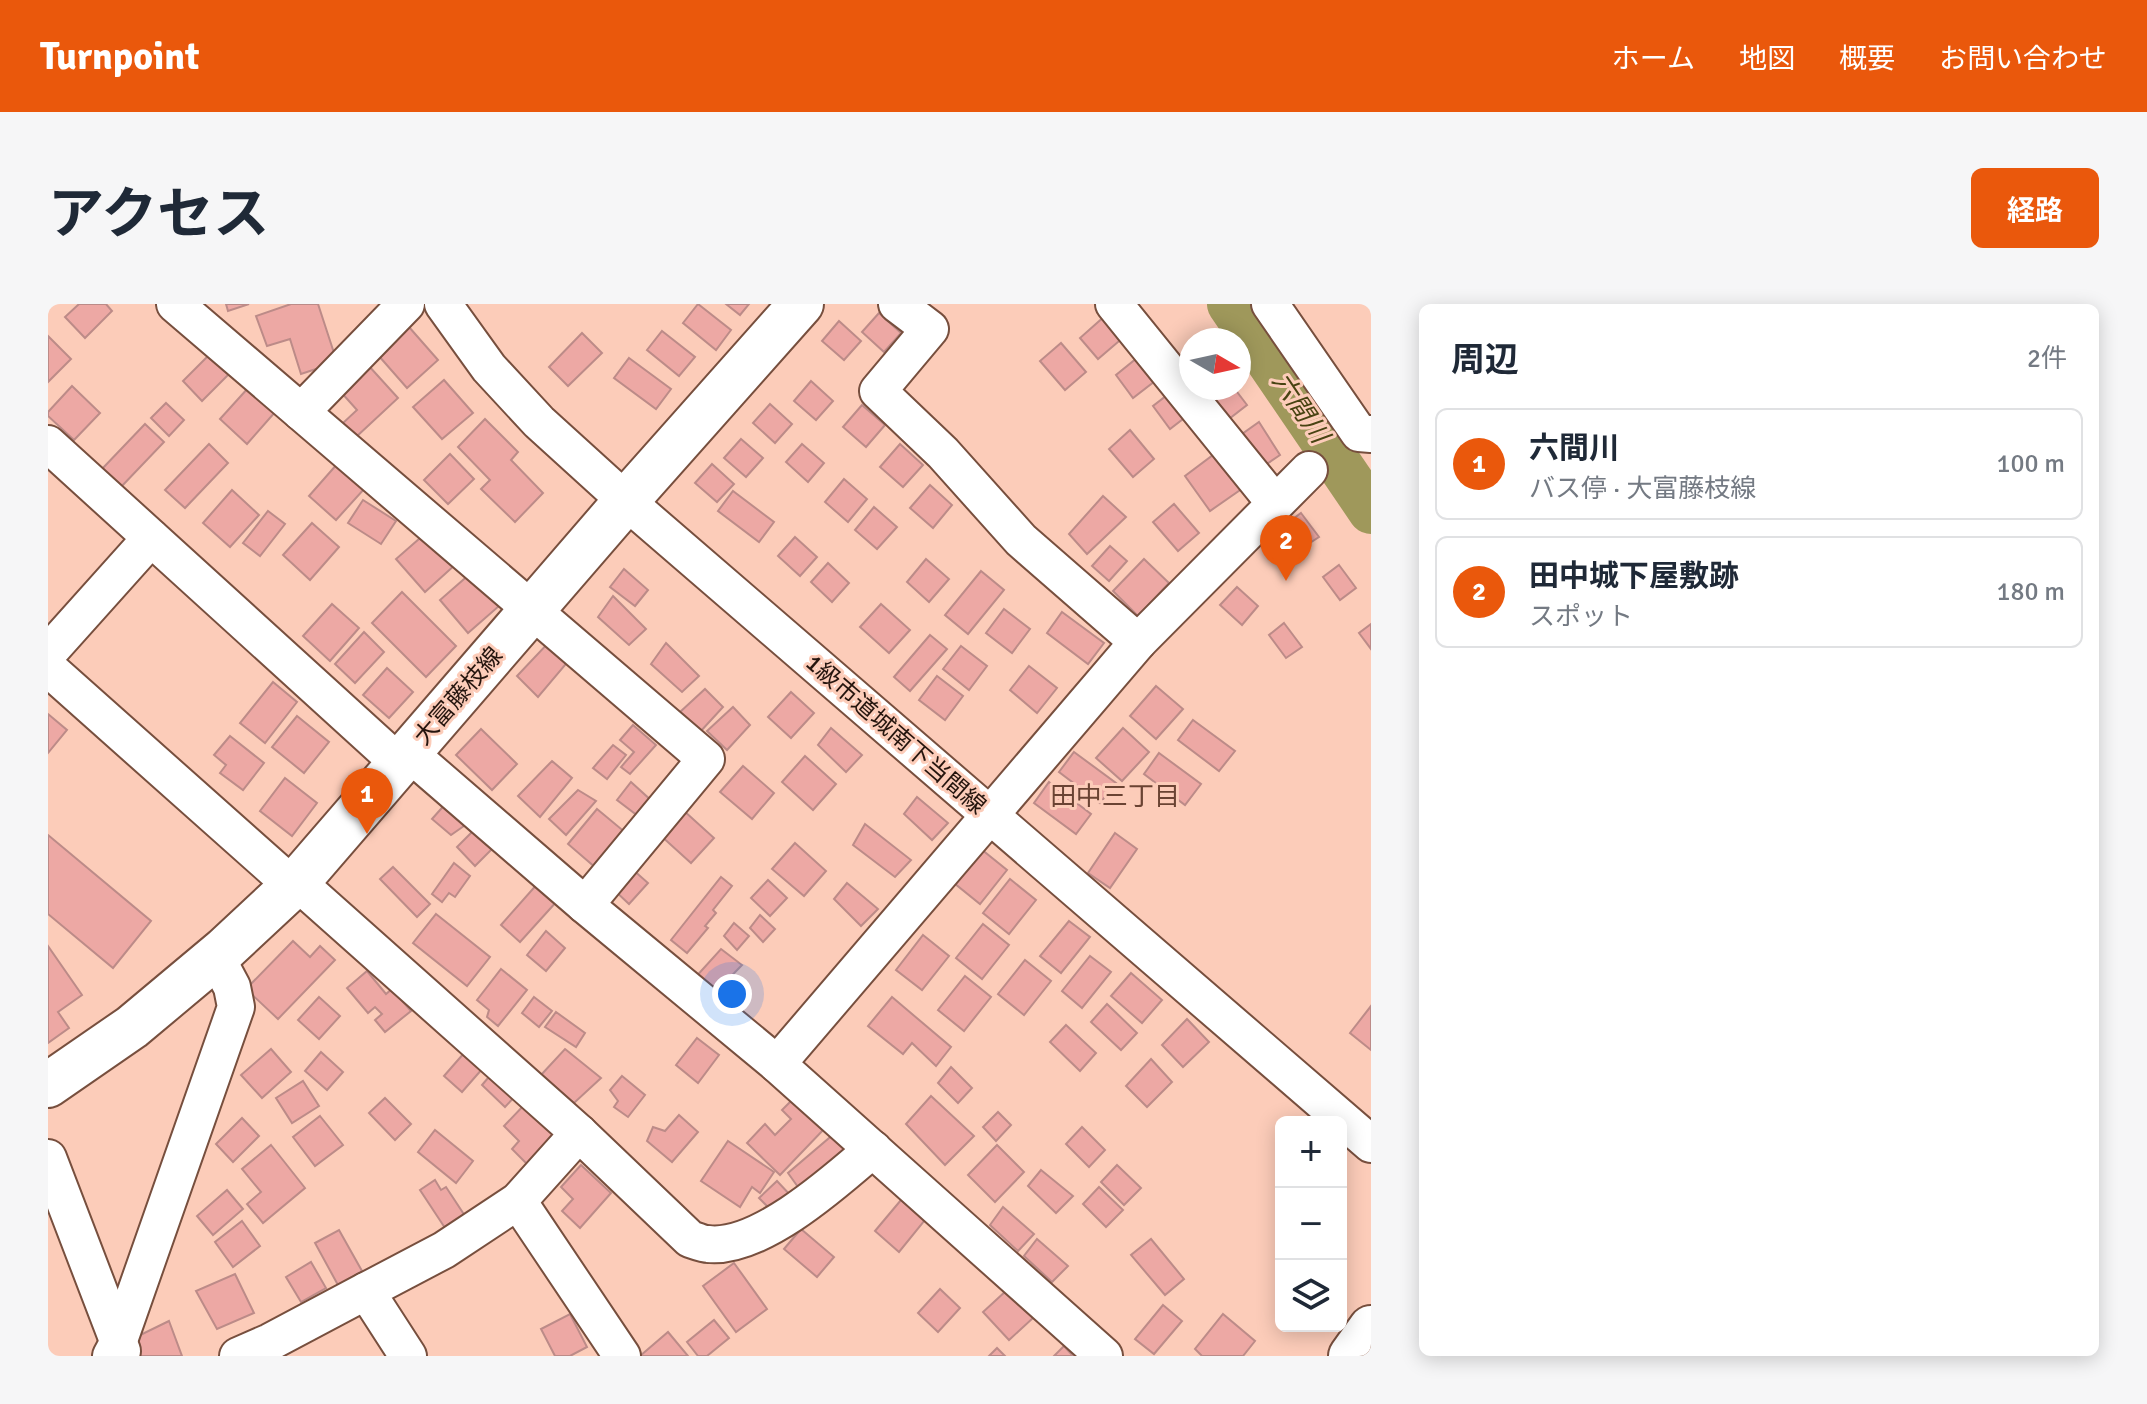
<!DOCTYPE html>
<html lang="ja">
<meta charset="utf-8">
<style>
:root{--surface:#fff;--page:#f6f6f7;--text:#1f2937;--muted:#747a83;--line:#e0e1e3;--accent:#ea580c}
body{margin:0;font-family:Signika,"Noto Sans JP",sans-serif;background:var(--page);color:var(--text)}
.controls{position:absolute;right:24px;bottom:24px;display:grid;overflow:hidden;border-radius:12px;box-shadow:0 4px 20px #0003}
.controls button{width:72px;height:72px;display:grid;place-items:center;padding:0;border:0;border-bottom:2px solid var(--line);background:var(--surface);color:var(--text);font:40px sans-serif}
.compass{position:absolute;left:1131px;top:24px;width:72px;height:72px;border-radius:50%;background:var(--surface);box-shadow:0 4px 20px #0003;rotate:99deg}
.you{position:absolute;left:684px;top:690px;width:28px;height:28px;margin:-20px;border:6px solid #fff;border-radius:50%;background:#1a73e8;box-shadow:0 0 0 12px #1a73e833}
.badge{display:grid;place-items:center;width:52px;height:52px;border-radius:50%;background:var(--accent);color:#fff;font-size:26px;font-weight:700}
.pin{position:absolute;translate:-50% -66px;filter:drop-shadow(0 2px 4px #0008)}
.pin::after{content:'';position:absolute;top:42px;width:28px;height:24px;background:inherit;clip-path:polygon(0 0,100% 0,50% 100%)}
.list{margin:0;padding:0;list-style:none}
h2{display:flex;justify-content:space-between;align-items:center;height:104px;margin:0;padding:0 32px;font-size:34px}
h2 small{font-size:26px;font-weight:400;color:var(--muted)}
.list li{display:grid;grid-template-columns:52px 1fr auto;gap:24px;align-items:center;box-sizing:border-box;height:112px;margin:0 16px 16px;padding:0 16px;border:2px solid var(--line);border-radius:12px}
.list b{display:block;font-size:30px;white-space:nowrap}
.list p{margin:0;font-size:26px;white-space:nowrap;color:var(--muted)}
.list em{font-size:26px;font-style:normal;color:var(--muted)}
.icon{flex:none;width:44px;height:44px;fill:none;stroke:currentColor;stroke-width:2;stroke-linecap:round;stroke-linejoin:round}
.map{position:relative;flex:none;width:1323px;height:1052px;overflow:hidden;border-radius:12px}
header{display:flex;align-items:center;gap:48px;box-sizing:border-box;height:112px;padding:0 40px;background:var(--accent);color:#fff}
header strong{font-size:38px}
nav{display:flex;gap:44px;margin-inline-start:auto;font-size:28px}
.intro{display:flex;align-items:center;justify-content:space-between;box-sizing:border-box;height:192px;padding:0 48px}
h1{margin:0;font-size:56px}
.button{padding:20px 36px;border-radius:12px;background:var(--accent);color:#fff;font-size:28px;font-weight:700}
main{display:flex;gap:48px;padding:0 48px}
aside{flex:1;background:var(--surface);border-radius:12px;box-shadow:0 4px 20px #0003}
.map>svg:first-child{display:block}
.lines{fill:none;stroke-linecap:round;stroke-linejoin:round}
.river{stroke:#9f985b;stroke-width:46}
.building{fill:#eda8a4;stroke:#bc8b88;stroke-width:2}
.minor-casing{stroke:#774f3e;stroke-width:40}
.major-casing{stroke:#774f3e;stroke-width:48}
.minor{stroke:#fff;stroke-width:36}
.major{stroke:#fff;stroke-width:44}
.labels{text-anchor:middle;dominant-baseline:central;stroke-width:6;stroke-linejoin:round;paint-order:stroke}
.street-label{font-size:24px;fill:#25150e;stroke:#fcccb9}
.water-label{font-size:26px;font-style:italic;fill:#484312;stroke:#fcccb9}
.neighbourhood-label{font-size:26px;fill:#6a4333;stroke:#fcccb9}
</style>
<header>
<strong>Turnpoint</strong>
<nav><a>ホーム</a><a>地図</a><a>概要</a><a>お問い合わせ</a></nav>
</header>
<div class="intro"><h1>アクセス</h1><a class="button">経路</a></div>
<main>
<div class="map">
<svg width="1323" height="1052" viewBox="0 0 1323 1052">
<rect width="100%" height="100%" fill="#fcccb9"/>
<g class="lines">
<!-- river -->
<path class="river" d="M1182 0 1323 207"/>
</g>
<!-- building -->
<g class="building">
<path d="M31 0H58L64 7 37 34 17 13Z"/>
<path d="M178 0H201L180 7Z"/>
<path d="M243 0H270L289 58 253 70 242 35 219 42 208 12Z"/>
<path d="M650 0 683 26 668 46 635 19Z"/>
<path d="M678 0H701L692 11Z"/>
<path d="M831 9 853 29 836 48 814 28Z"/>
<path d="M1058 11 1077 32 1050 55 1032 34Z"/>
<path d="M791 17 813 37 796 56 774 37Z"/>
<path d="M361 23 390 56 359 84 330 51Z"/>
<path d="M614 27 647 53 631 72 599 46Z"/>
<path d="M534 29 554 49 520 82 501 63Z"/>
<path d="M0 32 23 55 0 78Z"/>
<path d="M1013 39 1038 68 1017 86 992 57Z"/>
<path d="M168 44 187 64 154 97 135 77Z"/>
<path d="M1143 44V70L1130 54Z"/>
<path d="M581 54 623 85 608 105 566 74Z"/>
<path d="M1089 54 1107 77 1085 94 1068 71Z"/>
<path d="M320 61 350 94 308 133 295 119 309 106 292 87Z"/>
<path d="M396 76 425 109 394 135 365 103Z"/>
<path d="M763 77 785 97 768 116 746 97Z"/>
<path d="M24 82 52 109 26 136 0 112V108Z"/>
<path d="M201 83 228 107 199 140 172 115Z"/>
<path d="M1174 84H1186L1199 101 1177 118 1160 95Z"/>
<path d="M1127 85 1144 108 1122 125 1105 102Z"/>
<path d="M118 99 136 116 121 132 103 114Z"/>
<path d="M722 100 744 120 727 139 705 119Z"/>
<path d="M814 101 837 121 818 143 795 123Z"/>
<path d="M437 115 470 148 463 156 495 189 467 218 433 185 442 176 410 143Z"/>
<path d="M1211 118 1232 151 1210 166 1187 135Z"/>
<path d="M97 120 116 138 72 184 53 166Z"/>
<path d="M1082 126 1106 155 1085 173 1061 145Z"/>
<path d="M693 135 715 154 698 173 676 154Z"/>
<path d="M161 140 180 159 137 204 117 186Z"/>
<path d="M754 140 776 159 760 178 738 158Z"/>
<path d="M852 140 875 161 855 183 832 163Z"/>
<path d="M1169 148 1195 184 1162 207 1137 172Z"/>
<path d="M402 150 426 175 400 200 376 176Z"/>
<path d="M290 159 317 184 288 216 261 192Z"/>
<path d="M664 160 686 180 669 198 647 179Z"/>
<path d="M796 175 819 195 800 218 777 198Z"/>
<path d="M882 181 904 201 885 224 862 204Z"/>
<path d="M184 186 211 211 182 243 155 219Z"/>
<path d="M685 187 726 218 711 238 670 207Z"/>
<path d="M1055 192 1078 213 1039 250 1021 230Z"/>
<path d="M315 196 348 217 333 240 300 219Z"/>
<path d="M1126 200 1151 229 1130 247 1105 218Z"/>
<path d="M826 203 849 223 829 245 807 226Z"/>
<path d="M220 207 237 220 212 252 195 239Z"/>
<path d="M1253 209 1271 233 1254 244 1237 221Z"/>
<path d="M264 219 291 243 262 276 235 251Z"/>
<path d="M379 228 408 260 377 288 348 255Z"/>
<path d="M747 233 769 253 752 272 730 252Z"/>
<path d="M1062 242 1079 257 1061 277 1044 262Z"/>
<path d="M878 255 901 275 881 298 859 278Z"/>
<path d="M1096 255 1121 279 1090 312 1065 287Z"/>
<path d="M780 259 801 279 784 298 763 278Z"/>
<path d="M1291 261 1308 284 1292 296 1275 273Z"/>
<path d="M576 265 600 286 587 302 562 283Z"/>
<path d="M933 267 956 286 920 330 897 311Z"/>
<path d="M423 269 451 302 420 329 392 296Z"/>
<path d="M1189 283 1210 302 1194 321 1172 301Z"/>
<path d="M354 288 408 342 378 373 324 319Z"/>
<path d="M565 292 598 325 581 341 550 313Z"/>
<path d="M284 300 311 324 282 357 255 332Z"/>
<path d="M833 300 862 326 841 349 812 323Z"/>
<path d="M956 305 982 325 964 349 938 329Z"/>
<path d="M1014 308 1056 339 1040 360 999 329Z"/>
<path d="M1236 319 1254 343 1238 354 1221 331Z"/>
<path d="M1323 320V345L1311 329Z"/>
<path d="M316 328 336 348 307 379 287 360Z"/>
<path d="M882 331 899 345 862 387 846 373Z"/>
<path d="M502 337 523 354 490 393 469 372Z"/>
<path d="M618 339 651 372 634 388 603 360Z"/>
<path d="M913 342 939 362 921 386 895 365Z"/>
<path d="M981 362 1009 384 989 409 962 386Z"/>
<path d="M339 364 365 388 341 414 315 391Z"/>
<path d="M889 372 915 392 897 416 871 396Z"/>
<path d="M225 378 249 398 217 439 192 419Z"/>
<path d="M1108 382 1135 405 1108 435 1082 412Z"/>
<path d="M657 385 675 403 652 428 632 408Z"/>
<path d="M743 388 766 409 743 434 720 413Z"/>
<path d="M685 403 702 421 679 446 659 427Z"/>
<path d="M0 410 19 426 0 449Z"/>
<path d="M249 412 281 438 256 469 224 443Z"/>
<path d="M1145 416 1187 447 1171 467 1130 436Z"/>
<path d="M585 421 608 441 582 470 573 463 586 448 572 436Z"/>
<path d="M783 424 814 451 798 468 770 441Z"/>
<path d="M1075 424 1101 448 1074 477 1048 454Z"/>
<path d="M433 425 469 460 444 486 408 451Z"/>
<path d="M182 432 216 459 195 486 172 469 178 461 166 451Z"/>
<path d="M565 441 578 451 559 475 545 464Z"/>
<path d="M1026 448 1068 479 1052 499 1011 468Z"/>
<path d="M1111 449 1153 480 1137 501 1096 470Z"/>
<path d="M757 452 788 480 765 506 734 478Z"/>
<path d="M504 457 524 474 492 513 470 492Z"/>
<path d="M695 462 726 489 704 515 672 488Z"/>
<path d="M237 474 269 499 244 532 212 507Z"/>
<path d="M583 478 606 499 594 515 569 496Z"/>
<path d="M1001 478 1043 510 1028 530 986 499Z"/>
<path d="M530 486 548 497 518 531 501 515Z"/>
<path d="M869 493 900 519 884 536 856 510Z"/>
<path d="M400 497 423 517 403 531 384 515Z"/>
<path d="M549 505 578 529 548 564 520 540Z"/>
<path d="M635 506 666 534 643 559 612 531Z"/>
<path d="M817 520 863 556 847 573 805 541Z"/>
<path d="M430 522 448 541 427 562 409 543Z"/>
<path d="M1067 529 1089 545 1062 584 1040 569Z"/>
<path d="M0 531 103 617 65 664 0 610Z"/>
<path d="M747 539 778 567 756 592 724 565Z"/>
<path d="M933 545 959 566 932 600 906 579Z"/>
<path d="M406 559 422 572 407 593 401 589 394 598 384 590Z"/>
<path d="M345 563 382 600 369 613 332 575Z"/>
<path d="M583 564 600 579 581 600 565 585Z"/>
<path d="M673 573 684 582 665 606 668 609 657 622 660 624 639 649 623 636Z"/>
<path d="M962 575 988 596 961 630 935 609Z"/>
<path d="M720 576 739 594 722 612 703 594Z"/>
<path d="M491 578 510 596 472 638 453 621Z"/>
<path d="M799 579 830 605 813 622 786 595Z"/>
<path d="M388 610 442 653 419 682 365 639Z"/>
<path d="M712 611 727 625 715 638 702 624Z"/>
<path d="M1021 617 1042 633 1013 669 992 652Z"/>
<path d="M686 619 701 632 689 646 676 632Z"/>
<path d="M935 620 961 641 934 675 908 654Z"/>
<path d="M498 627 517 644 498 667 479 651Z"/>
<path d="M875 631 901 652 874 686 848 666Z"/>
<path d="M245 637 262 653 272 642 287 656 230 715 198 685Z"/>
<path d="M0 642 34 691 10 708 21 724 0 739Z"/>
<path d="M673 645 694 661 664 692 645 676Z"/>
<path d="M1042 652 1063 668 1034 704 1014 687Z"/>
<path d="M977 656 1003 677 976 711 950 690Z"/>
<path d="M453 665 479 686 450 722 439 713 441 706 429 696Z"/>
<path d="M319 667 338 690 344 685 363 707 337 728 327 716 334 710 327 703 320 709 299 684Z"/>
<path d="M1083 669 1114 696 1094 719 1063 692Z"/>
<path d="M917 672 943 693 916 727 890 706Z"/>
<path d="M271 693 292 712 271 735 250 716Z"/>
<path d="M486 693 504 707 491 723 474 709Z"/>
<path d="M844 693 903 743 888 762 864 739 855 750 820 722Z"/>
<path d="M1059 700 1089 729 1073 746 1043 718Z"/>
<path d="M1323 702V746L1302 729Z"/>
<path d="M508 708 537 729 528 743 497 723Z"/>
<path d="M1139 715 1161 738 1135 763 1114 741Z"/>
<path d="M1018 721 1048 749 1032 767 1002 738Z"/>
<path d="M649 734 671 751 650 779 628 761Z"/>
<path d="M223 745 243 768 214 794 193 771Z"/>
<path d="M517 745 553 774 526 799 493 771Z"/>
<path d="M273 748 295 768 279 786 257 767Z"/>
<path d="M417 748 435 764 414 788 396 772Z"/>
<path d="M1103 755 1124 778 1099 803 1078 782Z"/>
<path d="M903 763 924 784 910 799 890 779Z"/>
<path d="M446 767 470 789 457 803 434 781Z"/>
<path d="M574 772 597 791 580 813 566 803 570 797 562 786Z"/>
<path d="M255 777 271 802 244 819 228 794Z"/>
<path d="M883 792 926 832 897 861 858 820Z"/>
<path d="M747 793 778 823 732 871 699 839 717 820 727 831 743 815 734 806Z"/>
<path d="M337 794 363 820 347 836 321 809Z"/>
<path d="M479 798 514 832 483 864 464 845 471 837 456 822Z"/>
<path d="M950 808 963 821 948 837 935 823Z"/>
<path d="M631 811 650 828 624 858 599 837 605 823 617 827Z"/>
<path d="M272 812 295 841 267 862 245 833Z"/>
<path d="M194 814 211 832 185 858 168 840Z"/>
<path d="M1034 823 1057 846 1041 863 1018 840Z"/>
<path d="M387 826 425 857 408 879 370 848Z"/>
<path d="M787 829 802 846 755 890 740 869Z"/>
<path d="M680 837 726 868 712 889 704 883 692 903 653 877Z"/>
<path d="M223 841 257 884 215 919 199 900 213 888 194 865Z"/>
<path d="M949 841 976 868 947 898 920 871Z"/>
<path d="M533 861 563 889 532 924 514 907 525 895 513 883Z"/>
<path d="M1069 861 1093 884 1076 901 1053 878Z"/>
<path d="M993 866 1025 892 1008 909 980 882Z"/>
<path d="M387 876 393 886 398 883 419 915 399 927 372 886Z"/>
<path d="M729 877 745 894 728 911 711 894Z"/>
<path d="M1051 883 1075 906 1058 923 1035 900Z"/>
<path d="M179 886 195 905 165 931 149 912Z"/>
<path d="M853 896 877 916 851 948 827 927Z"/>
<path d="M955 903 986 930 970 947 942 921Z"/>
<path d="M194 917 212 942 185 963 167 938Z"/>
<path d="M753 925 786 953 769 973 736 945Z"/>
<path d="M291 926 314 967 290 981 267 939Z"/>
<path d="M989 935 1020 962 1004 978 976 952Z"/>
<path d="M1103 935 1136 975 1117 991 1083 951Z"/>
<path d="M263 958 278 984 253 998 238 973Z"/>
<path d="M686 959 719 1005 688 1028 655 982Z"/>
<path d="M187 970 206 1009 169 1025 148 987Z"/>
<path d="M892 985 912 1004 890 1028 870 1009Z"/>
<path d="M959 986 985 1014 961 1036 935 1008Z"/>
<path d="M1115 1001 1134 1017 1106 1050 1087 1035Z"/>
<path d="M522 1010 539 1043 522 1052H507L493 1025Z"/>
<path d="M1175 1010 1207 1037 1195 1052H1154L1147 1045Z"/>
<path d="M666 1016 681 1034 659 1052H650L639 1038Z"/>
<path d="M121 1017 134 1052H91L84 1035Z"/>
<path d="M620 1028 640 1052H592Z"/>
<path d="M1016 1042 1025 1052H1006Z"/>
<path d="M949 1044 957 1052H941Z"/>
</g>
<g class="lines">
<!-- minor casing -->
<g class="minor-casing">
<g id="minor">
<path d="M127 0 658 455 537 601"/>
<path d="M395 0 441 64 491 118 578 197 1323 840"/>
<path d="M849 0 882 25 830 87 895 149 973 236 1090 338"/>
<path d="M1066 0 1227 199"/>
<path d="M1222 0 1311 129 1323 130"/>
<path d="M253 108 358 0"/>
<path d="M0 140 352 460"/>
<path d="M0 349 103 234"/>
<path d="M0 364 245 582"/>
<path d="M361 449 537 601 729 760 1056 1052"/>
<path d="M249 578 531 829 642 935C648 937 655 940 660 940 712 946 789 876 825 845"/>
<path d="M729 760 1090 338 1261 166"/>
<path d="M0 854 74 1047"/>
<path d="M470 897 574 1052"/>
<path d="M63 1052 70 1039 188 703 184 683 168 653"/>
<path d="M190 1052 222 1038 318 987"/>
<path d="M360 1052 318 987 396 946 470 897 531 829"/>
</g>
</g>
<!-- major casing -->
<g class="major-casing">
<g id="major">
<path d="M0 781 84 723 176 646 249 578 578 197 753 0"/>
<path d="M1303 1052 1323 1024"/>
</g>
</g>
<!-- minor -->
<use href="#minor" class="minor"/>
<!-- major -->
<use href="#major" class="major"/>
</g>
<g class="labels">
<!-- street labels -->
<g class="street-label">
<text transform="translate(410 392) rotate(-49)">大富藤枝線</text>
<text transform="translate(848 430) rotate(41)">1級市道城南下当間線</text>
</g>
<!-- water labels -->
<g class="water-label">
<text transform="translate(1252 104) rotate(56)">六間川</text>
</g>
<!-- neighbourhood labels -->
<g class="neighbourhood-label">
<text x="1067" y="493">田中三丁目</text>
</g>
</g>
</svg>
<div class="controls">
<button>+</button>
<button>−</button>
<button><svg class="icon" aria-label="layers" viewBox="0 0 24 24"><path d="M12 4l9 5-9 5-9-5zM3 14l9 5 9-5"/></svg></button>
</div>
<svg class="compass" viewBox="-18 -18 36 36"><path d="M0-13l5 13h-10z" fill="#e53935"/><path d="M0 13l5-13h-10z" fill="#747a83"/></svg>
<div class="you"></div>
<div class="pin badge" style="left:319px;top:530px">1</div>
<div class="pin badge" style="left:1238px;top:277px">2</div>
</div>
<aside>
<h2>周辺<small>2件</small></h2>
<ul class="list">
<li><span class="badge">1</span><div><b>六間川</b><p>バス停 · 大富藤枝線</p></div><em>100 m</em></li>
<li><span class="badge">2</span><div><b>田中城下屋敷跡</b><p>スポット</p></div><em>180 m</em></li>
</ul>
</aside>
</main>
